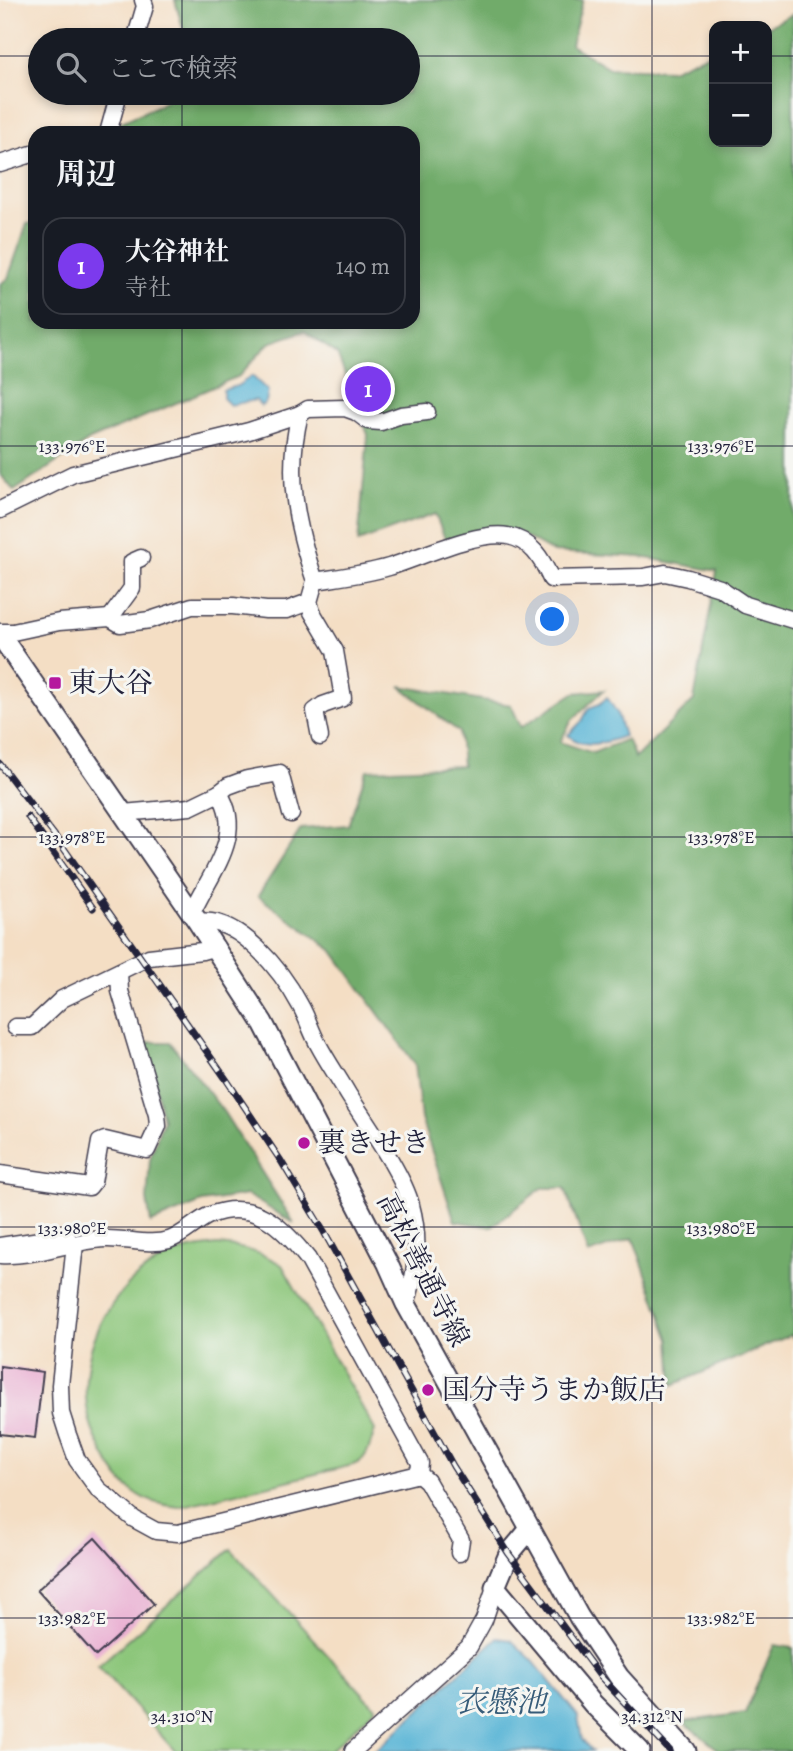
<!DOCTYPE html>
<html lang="ja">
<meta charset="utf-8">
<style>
:root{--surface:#171b24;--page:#20242c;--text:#f1f3f6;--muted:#9ea1a6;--line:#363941;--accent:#7c3aed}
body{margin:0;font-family:Alegreya,"Noto Serif JP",serif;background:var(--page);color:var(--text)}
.controls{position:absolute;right:21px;top:21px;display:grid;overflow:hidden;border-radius:14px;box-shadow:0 4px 10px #0003}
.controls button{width:63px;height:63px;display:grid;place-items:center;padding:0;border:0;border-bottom:2px solid var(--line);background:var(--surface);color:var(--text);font:35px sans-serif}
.you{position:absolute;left:553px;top:620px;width:24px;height:24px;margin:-18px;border:5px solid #fff;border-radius:50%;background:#1a73e8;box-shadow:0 0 0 10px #1a73e833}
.badge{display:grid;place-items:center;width:46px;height:46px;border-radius:50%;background:var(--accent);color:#fff;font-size:23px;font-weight:700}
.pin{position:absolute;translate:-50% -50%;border:4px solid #fff;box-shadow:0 2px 7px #0006}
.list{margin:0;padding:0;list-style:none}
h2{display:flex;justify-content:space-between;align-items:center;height:91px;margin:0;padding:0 28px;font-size:30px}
h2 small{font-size:23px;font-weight:400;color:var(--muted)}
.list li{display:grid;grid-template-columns:46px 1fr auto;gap:21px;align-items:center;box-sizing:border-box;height:98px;margin:0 14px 14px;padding:0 14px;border:2px solid var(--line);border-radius:21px}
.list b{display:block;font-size:26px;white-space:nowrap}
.list p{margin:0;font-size:23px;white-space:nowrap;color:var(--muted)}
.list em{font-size:23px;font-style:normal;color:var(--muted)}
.icon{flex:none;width:38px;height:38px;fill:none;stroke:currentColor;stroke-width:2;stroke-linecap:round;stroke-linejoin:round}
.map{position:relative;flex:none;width:793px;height:1751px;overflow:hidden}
.search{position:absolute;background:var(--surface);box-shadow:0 4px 10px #0003;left:28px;top:28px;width:392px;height:77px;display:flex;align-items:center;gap:18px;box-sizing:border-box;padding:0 24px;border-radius:38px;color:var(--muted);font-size:26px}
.panel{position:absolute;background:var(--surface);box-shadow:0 4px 10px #0003;left:28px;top:126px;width:392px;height:203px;border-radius:21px}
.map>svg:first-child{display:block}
.green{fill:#8cc67a;stroke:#57745a;stroke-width:2}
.forest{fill:#71ab6a;stroke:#4a6652;stroke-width:2}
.water{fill:#56b4d5;stroke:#3c6b88;stroke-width:2}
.building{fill:#e9add1}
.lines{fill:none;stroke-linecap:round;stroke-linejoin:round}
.minor-casing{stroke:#423e50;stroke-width:19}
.major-casing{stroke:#423e50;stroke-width:23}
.minor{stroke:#fff;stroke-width:16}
.major{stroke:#fff;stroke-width:19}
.rail-casing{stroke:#22223b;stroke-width:7}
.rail{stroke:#f6f6f2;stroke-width:4.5;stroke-dasharray:13;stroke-linecap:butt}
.ticks{fill:none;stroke:#22223b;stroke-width:2;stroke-opacity:0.45}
.poi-dot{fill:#b5179e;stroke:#f6f6f2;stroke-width:2.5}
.labels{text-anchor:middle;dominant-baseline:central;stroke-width:6;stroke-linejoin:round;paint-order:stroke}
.poi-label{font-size:28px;fill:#22223b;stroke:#f6f6f2;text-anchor:start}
.street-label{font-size:28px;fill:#22223b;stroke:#f6f6f2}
.water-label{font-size:30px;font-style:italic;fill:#375c79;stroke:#f6f6f2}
.ticks-label{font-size:18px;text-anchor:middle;fill:#22223b;stroke:#f6f6f2;stroke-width:6;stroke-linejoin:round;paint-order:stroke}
</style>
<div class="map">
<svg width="793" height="1751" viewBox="0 0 793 1751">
<rect width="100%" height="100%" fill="#f6f6f2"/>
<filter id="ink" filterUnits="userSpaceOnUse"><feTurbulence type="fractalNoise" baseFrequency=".0143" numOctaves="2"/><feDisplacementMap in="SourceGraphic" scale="14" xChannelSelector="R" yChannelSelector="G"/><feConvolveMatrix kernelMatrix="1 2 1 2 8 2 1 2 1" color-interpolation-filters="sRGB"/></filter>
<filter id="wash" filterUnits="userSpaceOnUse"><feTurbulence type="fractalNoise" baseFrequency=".00686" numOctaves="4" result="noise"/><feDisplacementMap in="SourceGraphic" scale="28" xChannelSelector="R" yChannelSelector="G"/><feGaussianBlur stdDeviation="1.57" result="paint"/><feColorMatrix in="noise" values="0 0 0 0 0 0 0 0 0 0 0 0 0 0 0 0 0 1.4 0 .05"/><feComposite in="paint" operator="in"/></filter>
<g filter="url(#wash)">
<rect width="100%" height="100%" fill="#f4dec4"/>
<!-- green -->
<g class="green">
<path d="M218 1245C243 1247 261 1252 282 1265L375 1430C370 1444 368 1460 353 1465L179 1507C142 1504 122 1489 105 1456 99 1445 93 1434 90 1422 73 1357 107 1286 167 1257 183 1249 201 1247 218 1245Z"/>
<path d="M231 1549 376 1708 330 1751H175L98 1666Z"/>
</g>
<!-- forest -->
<g class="forest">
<path d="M175 0H583L571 45 609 68 671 70 714 51V142H767V27L793 14V1338L791 1335 673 1385 670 1340 633 1238 588 1254 565 1188H542L491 1227 455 1221 421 1119 415 1064 332 950 258 896 301 829 348 825 367 770 462 766 459 732 400 686 511 705 521 727 574 693 604 690 572 720 560 742 593 753 627 739 635 758 694 700 717 571 641 557 553 552 517 532 445 539 435 514 358 542 368 435 337 354 304 331 269 343 239 376 90 440 14 491 0 474V284L8 278 27 224 35 222V322H413V133H115L117 124 157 106 180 93H408V40H186Z"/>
<path d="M146 1042H170L223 1111 294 1223 247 1195 202 1202 151 1223 147 1200 150 1159 163 1120Z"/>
<path d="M774 1645 793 1648V1751H720L683 1722 745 1713Z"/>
</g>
<!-- water -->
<g class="water">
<path d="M252 376 268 391 266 402 261 406 256 400 230 405 223 398V390L237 386Z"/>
<path d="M607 697 617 713 624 736C605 743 584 750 568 735L582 721 589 708 600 704Z"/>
<path d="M497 1638 511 1640 533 1661 578 1716 582 1740 592 1751H375Z"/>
</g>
<g id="blocks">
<!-- building -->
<g class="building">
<path d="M0 1366 43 1372 35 1438 0 1434Z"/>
<path d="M95 1538 154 1604 96 1656 37 1590Z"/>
</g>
</g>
</g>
<g filter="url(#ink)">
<use href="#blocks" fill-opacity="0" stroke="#423e50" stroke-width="2"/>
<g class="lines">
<!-- minor casing -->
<g class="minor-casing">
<g id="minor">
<path d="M135 40 145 6 143 0"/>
<path d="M108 133 119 93"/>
<path d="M0 164 35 153"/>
<path d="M300 414C285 473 296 525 315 581"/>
<path d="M0 510 73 474 249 431 300 414 308 409 345 408 356 412 368 421 381 422 401 415 427 412"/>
<path d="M309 602 312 612 335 651 343 698 323 705 315 711 320 737"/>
<path d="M110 618 132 588V562L141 558"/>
<path d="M0 632H13L59 622 110 618 120 624 150 620 192 606H233L266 610H287L309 602 315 581C340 577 365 574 389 567 419 558 478 530 508 536 531 540 542 559 551 579L643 577 665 573 688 578 720 588 745 605 793 620"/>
<path d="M123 813 190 807 219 793 228 786 247 779 280 773 291 814"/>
<path d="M191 911 197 903C215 867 244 832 219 793"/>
<path d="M198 922C239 915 283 973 300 1005 307 1017 311 1031 318 1044 327 1061 338 1077 348 1094 367 1124 402 1172 411 1205 420 1238 417 1272 406 1304"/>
<path d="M15 1027H32L62 999 149 957 202 951 216 947"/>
<path d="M0 1174 89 1187 93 1182 100 1142 105 1140 147 1150 158 1126 157 1115 120 991 119 972"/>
<path d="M75 1244 60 1385 61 1413 68 1435 77 1460 98 1489 134 1519 156 1531 178 1533 419 1474"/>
<path d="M0 1246 67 1236"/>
<path d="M0 1255C37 1257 69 1241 105 1239 126 1238 148 1246 169 1240 184 1235 196 1221 210 1215 254 1198 282 1226 308 1259L420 1463 419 1474 427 1481 461 1540 459 1553"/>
<path d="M353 1751 469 1647 484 1620 495 1587"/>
</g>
</g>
<!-- major casing -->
<g class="major-casing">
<g id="major">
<path d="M0 635 198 922 263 1023 388 1264 406 1304 579 1617 619 1677 686 1751"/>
<path d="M530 1529 509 1554 495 1587 593 1704 640 1751"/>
</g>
</g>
<!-- minor -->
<use href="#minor" class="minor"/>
<!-- major -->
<use href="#major" class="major"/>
<!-- rail casing -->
<g class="rail-casing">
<g id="rail">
<path d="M0 764 58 840 226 1079 281 1161 324 1232 453 1466 509 1554 599 1675 670 1751"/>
<path d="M28 817 93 908"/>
</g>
</g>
<!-- rail -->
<use href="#rail" class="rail"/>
</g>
</g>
<!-- ticks -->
<path class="ticks" d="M182 0V40M652 0V1751M0 56H40M408 56H714M767 56H793M182 93V133M182 322V1751M0 446H793M0 837H793M0 1227H793M0 1618H793"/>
<!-- markers -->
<g class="poi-dot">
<rect x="48" y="676" width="14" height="14" rx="3.5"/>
<circle cx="304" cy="1143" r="7"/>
<circle cx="428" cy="1390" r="7"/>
</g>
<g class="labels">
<!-- poi labels -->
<g class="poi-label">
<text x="69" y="683">東大谷</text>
<text x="318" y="1143">裏きせき</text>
<text x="442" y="1390">国分寺うまか飯店</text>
</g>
<!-- street labels -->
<g class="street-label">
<text transform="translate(423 1270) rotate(63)">高松善通寺線</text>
</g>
<!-- water labels -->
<g class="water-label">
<text x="501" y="1702">衣懸池</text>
</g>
</g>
<g class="ticks-label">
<text x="72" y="452">133.976°E</text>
<text x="721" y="452">133.976°E</text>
<text x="721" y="843">133.978°E</text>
<text x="72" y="843">133.978°E</text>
<text x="72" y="1234">133.980°E</text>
<text x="721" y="1234">133.980°E</text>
<text x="721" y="1624">133.982°E</text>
<text x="72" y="1624">133.982°E</text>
<text x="182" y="1722">34.310°N</text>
<text x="652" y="1722">34.312°N</text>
</g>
</svg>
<div class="controls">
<button>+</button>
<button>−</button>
</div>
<div class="you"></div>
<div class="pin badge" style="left:368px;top:389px">1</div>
<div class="search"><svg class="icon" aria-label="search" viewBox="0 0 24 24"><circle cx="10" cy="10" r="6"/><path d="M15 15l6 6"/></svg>ここで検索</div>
<section class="panel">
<h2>周辺<small></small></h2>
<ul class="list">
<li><span class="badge">1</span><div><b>大谷神社</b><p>寺社</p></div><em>140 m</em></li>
</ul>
</section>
</div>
